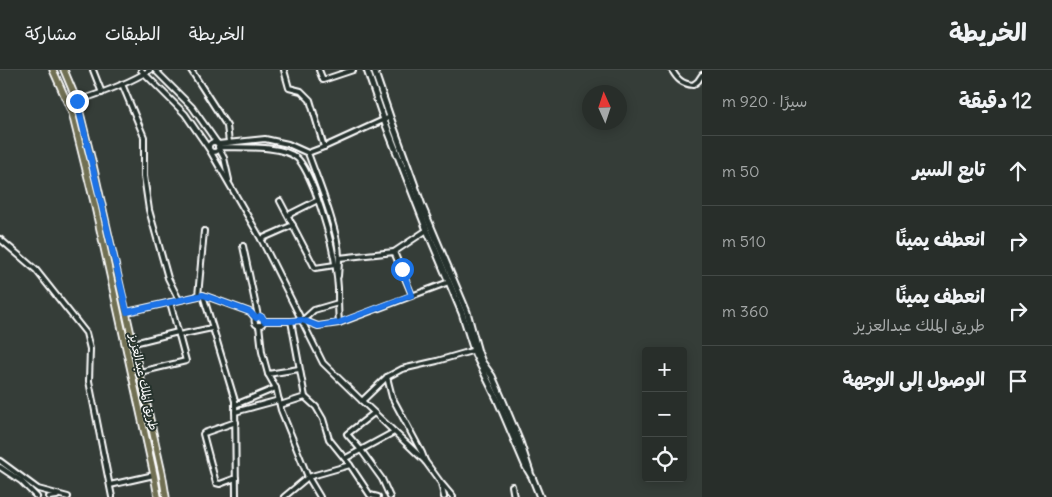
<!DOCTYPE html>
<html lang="ar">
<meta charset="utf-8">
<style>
:root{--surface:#282e2a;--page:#303632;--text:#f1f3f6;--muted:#a5a8a8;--line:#444a47}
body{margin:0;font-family:Delius,"Playpen Sans Arabic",sans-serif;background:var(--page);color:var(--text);direction:rtl}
.controls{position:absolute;right:15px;bottom:15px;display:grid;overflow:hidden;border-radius:5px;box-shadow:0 2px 12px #0003}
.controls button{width:45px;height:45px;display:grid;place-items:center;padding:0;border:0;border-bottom:1px solid var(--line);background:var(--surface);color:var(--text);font:25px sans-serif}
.compass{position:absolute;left:582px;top:15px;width:45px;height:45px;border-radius:50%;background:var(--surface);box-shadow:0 2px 12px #0003;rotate:357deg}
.stop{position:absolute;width:15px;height:15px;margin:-11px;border:4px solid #1a73e8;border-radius:50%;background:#fff}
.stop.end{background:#1a73e8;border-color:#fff;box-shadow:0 1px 5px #0008}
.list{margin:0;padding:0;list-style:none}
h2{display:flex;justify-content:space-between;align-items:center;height:65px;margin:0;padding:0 20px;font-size:21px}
h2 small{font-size:16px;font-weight:400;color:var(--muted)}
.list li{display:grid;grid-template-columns:32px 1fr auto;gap:15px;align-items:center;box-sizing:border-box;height:70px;padding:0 20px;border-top:1px solid var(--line)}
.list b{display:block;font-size:19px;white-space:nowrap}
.list p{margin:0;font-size:16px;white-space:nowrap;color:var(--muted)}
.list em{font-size:16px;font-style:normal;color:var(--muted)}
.icon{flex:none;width:28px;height:28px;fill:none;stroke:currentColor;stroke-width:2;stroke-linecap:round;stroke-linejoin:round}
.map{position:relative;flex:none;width:702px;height:427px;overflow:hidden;direction:ltr}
header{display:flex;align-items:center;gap:30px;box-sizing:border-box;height:70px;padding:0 25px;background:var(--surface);border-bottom:1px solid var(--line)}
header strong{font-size:24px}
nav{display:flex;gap:28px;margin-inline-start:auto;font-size:18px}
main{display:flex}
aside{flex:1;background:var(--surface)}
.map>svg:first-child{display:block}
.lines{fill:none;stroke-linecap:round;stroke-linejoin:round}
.street-casing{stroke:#fff;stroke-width:8}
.secondary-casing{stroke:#fff;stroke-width:9}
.primary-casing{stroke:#fff;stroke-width:9}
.street{stroke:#26332d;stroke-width:4}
.secondary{stroke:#26332d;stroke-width:5}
.primary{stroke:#716f52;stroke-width:5.5}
.route{stroke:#1a73e8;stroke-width:6}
.labels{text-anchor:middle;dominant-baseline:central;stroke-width:4;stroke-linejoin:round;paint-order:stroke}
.street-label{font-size:12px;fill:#fff;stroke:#26332d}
</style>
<header>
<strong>الخريطة</strong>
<nav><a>الخريطة</a><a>الطبقات</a><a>مشاركة</a></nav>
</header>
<main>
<aside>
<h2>12 دقيقة<small>سيرًا · 920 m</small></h2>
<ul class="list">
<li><svg class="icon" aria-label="ahead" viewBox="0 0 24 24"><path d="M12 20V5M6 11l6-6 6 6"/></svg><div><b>تابع السير</b></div><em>50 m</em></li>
<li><svg class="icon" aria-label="right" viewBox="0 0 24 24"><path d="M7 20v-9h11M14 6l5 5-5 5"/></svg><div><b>انعطف يمينًا</b></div><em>510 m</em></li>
<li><svg class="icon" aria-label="right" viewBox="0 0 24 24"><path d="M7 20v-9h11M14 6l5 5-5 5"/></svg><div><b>انعطف يمينًا</b><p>طريق الملك عبدالعزيز</p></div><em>360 m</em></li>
<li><svg class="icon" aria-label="arrive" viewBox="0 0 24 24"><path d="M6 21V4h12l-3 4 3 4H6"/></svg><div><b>الوصول إلى الوجهة</b></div></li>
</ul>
</aside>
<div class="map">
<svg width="702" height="427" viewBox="0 0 702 427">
<rect width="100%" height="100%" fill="#353d38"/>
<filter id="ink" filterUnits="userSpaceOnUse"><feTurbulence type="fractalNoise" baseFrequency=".02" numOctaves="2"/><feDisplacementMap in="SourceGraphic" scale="10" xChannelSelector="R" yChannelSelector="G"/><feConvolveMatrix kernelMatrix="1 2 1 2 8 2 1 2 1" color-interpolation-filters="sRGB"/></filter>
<g filter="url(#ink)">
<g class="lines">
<!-- street casing -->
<g class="street-casing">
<g id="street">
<path d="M93 0 102 23"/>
<path d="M141 0 185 44 209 79 261 169 323 293 362 331 425 391 441 413 444 427"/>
<path d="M155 0 192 37 218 74 265 69 288 74 308 83"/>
<path d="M191 0 227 56 229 72"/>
<path d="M284 0 289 18 301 21 310 30 324 77"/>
<path d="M319 0 323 10 353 0"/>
<path d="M672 0C677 9 682 14 693 15L698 11 702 5"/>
<path d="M122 14 144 67V106L149 140 168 208 179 230"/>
<path d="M77 31C102 23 128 14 150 0"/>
<circle cx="214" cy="77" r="5"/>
<path d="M229 110 224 88 218 77C238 78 282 74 297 88 305 95 311 112 315 121 326 152 336 185 338 218 338 230 338 241 339 253"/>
<path d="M280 131 315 198 335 195"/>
<path d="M288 145 318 130"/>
<path d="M0 169 36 200 86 263 90 279 89 311 112 427"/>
<path d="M261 169 293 155"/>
<path d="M243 176 258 246"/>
<path d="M394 182 427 160"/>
<path d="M339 188 394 182 412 225"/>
<path d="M338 206C339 194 340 183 337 171 331 141 318 111 308 83L324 77 390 47"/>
<path d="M203 225 235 331 236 427"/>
<path d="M198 226 204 161"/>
<path d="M127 242 203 225 250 242 255 248"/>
<circle cx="259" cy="251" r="4.5"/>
<path d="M303 250 314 240 338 233"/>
<path d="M264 251H291L303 250 318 256 339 253 449 212"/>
<path d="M259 255 262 282 268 304 276 318 281 340 308 407 320 427"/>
<path d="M179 265 212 258"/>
<path d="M134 273 178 262"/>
<path d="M140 302 186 291 170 232"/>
<path d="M268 304 299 299"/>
<path d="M387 307 392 327 422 383 425 391"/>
<path d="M305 327 316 337 323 349 329 369 350 395"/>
<path d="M362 331 387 307 402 299 437 291 475 280"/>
<path d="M235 335 276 318"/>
<path d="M280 335 305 327 291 251"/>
<path d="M235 342 279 330"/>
<path d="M374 343 347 364 361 380 382 409 390 427"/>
<path d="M236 352 204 363 203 364 216 413 220 414 236 408"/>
<path d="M346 388 394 362"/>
<path d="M0 391 38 419 68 427"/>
<path d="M0 397 21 411 37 427"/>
<path d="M442 414 453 427"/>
<path d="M110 415 154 405"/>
<path d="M512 416 514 427"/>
<path d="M49 427 57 426"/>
<path d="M284 427 308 407 350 395 370 425 378 427"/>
</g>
</g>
<!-- secondary casing -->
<g class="secondary-casing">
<g id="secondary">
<path d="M367 0 384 50 427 160 462 243 475 284 497 329 526 397 532 407 540 427"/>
<path d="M374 0 390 47 423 138 467 242 478 282 482 292 492 306 503 331 520 372 530 402"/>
</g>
</g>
<!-- primary casing -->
<g class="primary-casing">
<g id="primary">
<path d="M53 0 72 43 94 132 154 405 158 427"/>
<path d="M64 0 77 31 93 95 162 403 166 427"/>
</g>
</g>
<!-- street -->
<use href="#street" class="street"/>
<!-- secondary -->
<use href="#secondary" class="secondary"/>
<!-- primary -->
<use href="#primary" class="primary"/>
</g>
</g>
<g class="lines" filter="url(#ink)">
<!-- route -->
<path class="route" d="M77 31 127 242 203 225 250 242 256 248 260 246 263 248 264 251H291L302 250 318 256 338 253 412 225 402 199"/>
</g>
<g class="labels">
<!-- street labels -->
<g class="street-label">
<text transform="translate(144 312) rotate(78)">طريق الملك عبدالعزيز</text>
</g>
</g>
</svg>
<div class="controls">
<button>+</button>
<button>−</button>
<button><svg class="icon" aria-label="locate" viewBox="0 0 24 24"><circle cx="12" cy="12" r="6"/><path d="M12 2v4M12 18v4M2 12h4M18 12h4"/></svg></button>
</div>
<svg class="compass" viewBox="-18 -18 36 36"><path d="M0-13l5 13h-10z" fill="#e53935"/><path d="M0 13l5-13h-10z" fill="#a5a8a8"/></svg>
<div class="stop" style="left:402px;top:199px"></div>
<div class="stop end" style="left:77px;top:31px"></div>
</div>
</main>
